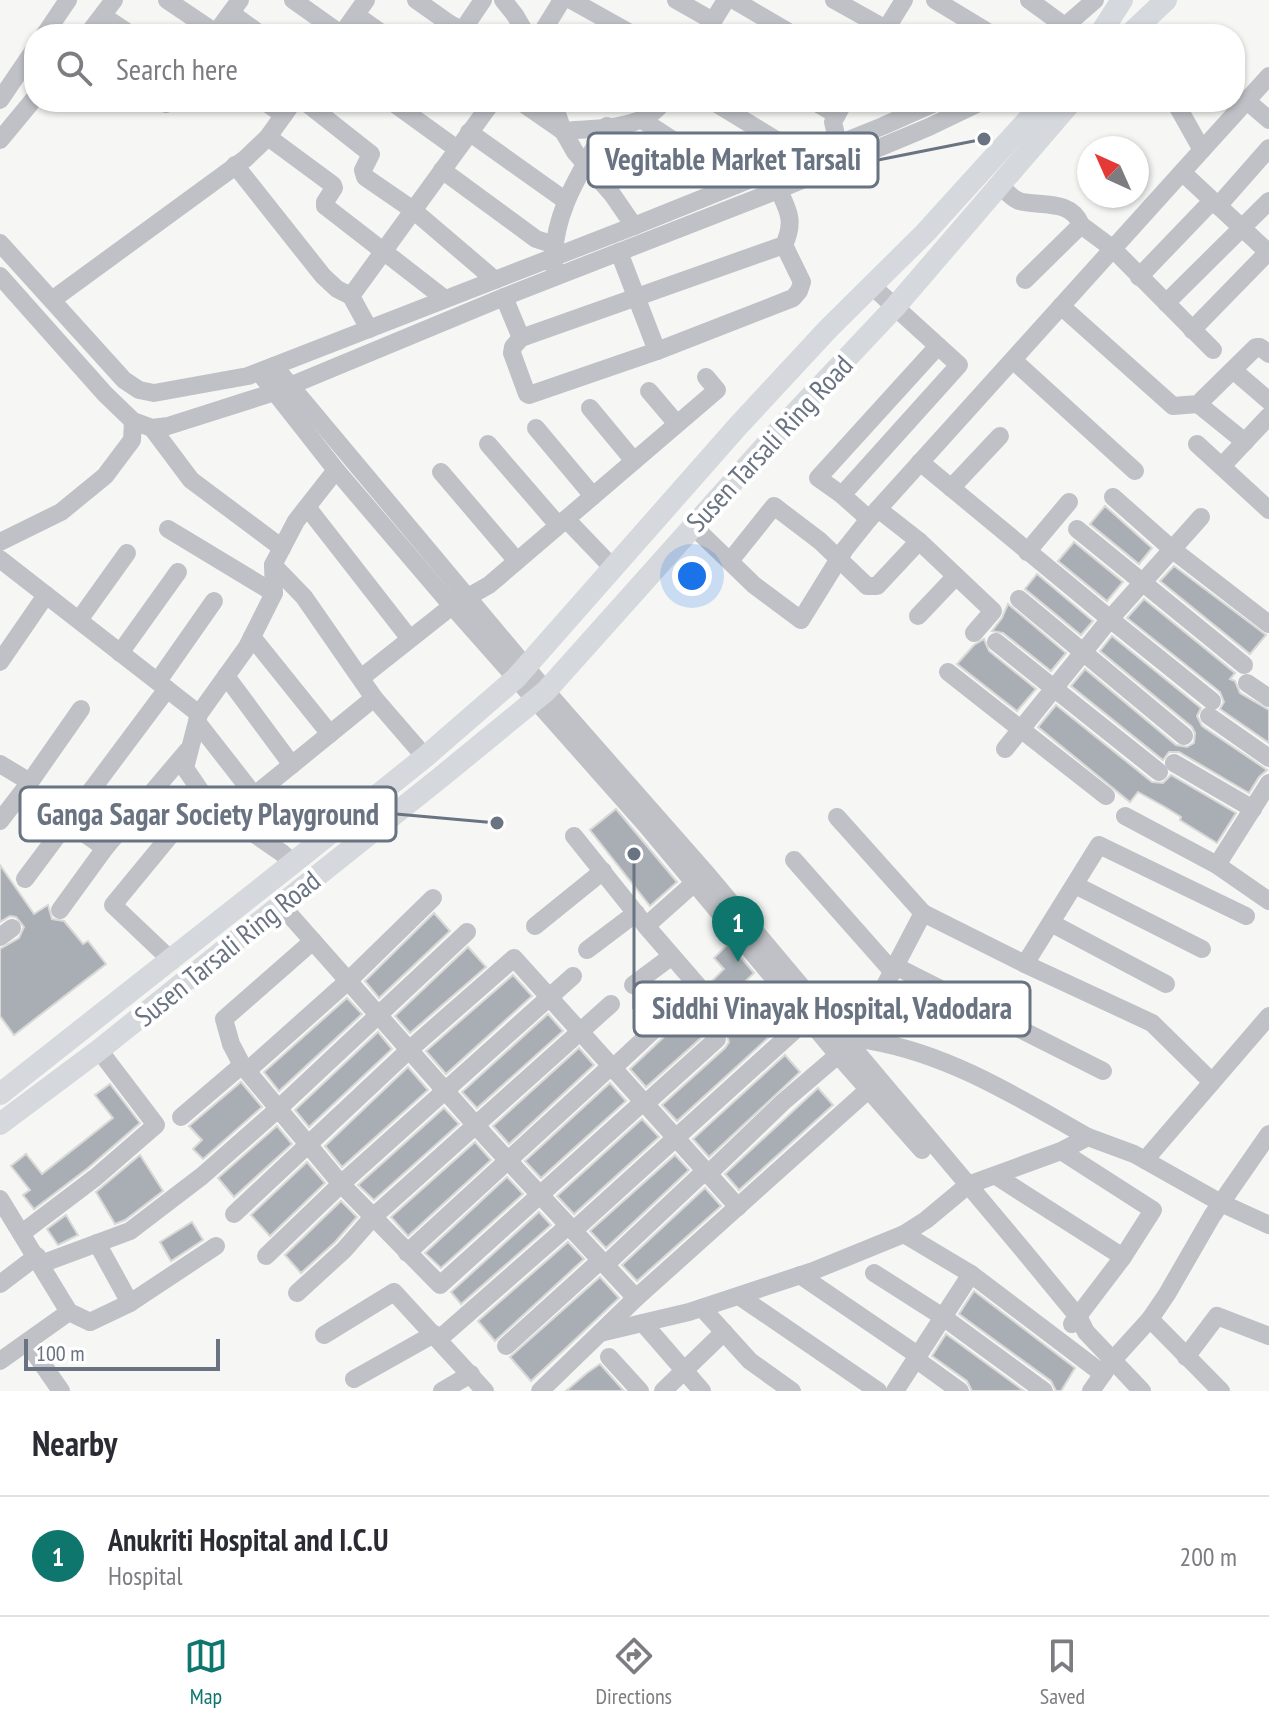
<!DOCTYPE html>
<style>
:root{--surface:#fff;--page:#f2f2f3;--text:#2b2b33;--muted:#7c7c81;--line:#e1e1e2;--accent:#0f766e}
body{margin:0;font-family:"PT Sans Narrow",sans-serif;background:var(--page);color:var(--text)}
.compass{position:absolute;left:1077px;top:136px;width:72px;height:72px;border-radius:50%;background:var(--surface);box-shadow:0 2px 6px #0004;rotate:315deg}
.scale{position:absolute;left:24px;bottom:20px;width:196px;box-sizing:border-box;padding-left:8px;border:4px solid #697382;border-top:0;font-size:22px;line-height:28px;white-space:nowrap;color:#697382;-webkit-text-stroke:6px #fff;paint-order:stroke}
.you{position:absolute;left:692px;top:576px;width:28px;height:28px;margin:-20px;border:6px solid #fff;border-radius:50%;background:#1a73e8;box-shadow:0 0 0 12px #1a73e833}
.badge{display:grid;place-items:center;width:52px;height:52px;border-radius:50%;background:var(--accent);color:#fff;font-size:26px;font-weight:700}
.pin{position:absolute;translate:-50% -66px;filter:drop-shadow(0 2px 4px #0008)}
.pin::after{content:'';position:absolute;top:42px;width:28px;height:24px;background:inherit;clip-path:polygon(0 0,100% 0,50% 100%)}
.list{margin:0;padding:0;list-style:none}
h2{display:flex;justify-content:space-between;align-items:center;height:104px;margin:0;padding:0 32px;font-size:34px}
h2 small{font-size:26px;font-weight:400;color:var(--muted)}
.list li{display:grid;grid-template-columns:52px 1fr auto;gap:24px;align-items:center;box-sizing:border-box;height:120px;padding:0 32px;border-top:2px solid var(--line)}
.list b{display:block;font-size:30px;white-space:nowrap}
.list p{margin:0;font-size:26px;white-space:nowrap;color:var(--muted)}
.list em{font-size:26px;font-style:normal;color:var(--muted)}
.icon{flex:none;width:44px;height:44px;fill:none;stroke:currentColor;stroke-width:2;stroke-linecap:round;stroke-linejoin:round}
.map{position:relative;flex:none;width:1269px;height:1391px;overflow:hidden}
.search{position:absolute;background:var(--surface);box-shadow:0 2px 6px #0004;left:24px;right:24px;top:24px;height:88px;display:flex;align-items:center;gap:20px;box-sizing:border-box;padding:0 28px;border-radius:32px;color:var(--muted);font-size:30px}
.sheet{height:224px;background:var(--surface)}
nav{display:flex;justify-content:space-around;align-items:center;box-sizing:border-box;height:112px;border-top:2px solid var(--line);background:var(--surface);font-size:22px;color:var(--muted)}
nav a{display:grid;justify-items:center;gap:4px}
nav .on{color:var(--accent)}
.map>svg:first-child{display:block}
.building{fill:#a8aeb4;stroke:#d8d8d7;stroke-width:2}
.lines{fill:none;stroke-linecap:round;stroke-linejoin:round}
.minor{stroke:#bfc1c6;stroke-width:18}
.major{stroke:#d5d8dc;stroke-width:22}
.labels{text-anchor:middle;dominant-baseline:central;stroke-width:8;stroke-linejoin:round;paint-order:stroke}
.street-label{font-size:28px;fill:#697382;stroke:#fff}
.leader{fill:none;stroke:#697382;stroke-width:3}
.callout-dot{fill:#697382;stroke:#fff;stroke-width:3}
.callout{fill:#fff;stroke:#697382;stroke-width:3}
.callout-label{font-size:30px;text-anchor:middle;font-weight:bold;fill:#697382}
</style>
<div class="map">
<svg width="1269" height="1391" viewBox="0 0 1269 1391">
<rect width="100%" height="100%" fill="#f6f7f4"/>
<!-- building -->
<g class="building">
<path d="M1105 506 1152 548 1139 564 1090 524Z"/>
<path d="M1074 542 1123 582 1107 601 1058 561Z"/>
<path d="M1174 566 1266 635 1250 654 1160 581Z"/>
<path d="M1037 574 1093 621 1081 635 1025 589Z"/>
<path d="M1144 599 1235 673 1230 679 1235 681 1240 693 1269 710V743L1220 709 1224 702 1220 692 1127 618Z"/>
<path d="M1008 604 1066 653 1051 671 1003 633 992 631 1002 618Z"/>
<path d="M1112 636 1201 708 1197 716 1202 726 1267 770 1259 777 1249 793 1179 752H1169L1163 760 1071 686 1085 669 1176 745 1187 747 1194 743 1195 733 1192 727 1100 651Z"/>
<path d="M984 639 989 651 1036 689 1017 711 957 664 974 645Z"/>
<path d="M1056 705 1152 782 1163 783 1171 775 1236 813 1217 843 1180 820 1181 817 1165 807 1138 792 1130 802 1038 727Z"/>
<path d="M616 809 677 882 650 906 590 830Z"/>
<path d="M0 865 34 914 48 905 52 919 64 921 83 944 88 941 106 964 14 1035 0 1016V949L19 938 24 927 16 917 10 916 0 922Z"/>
<path d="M434 913 450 931 379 998 365 981Z"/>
<path d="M729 943 754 973 730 996 770 1036 677 1121 662 1105 725 1048 729 1042 726 1032 720 1027 710 1030 646 1087 630 1069 669 1032 672 1027 670 1018 675 1013 694 997 706 994 710 983 724 969 714 958Z"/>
<path d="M468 947 486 967 410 1033 395 1016Z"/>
<path d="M513 975 532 996 446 1074 426 1051Z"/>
<path d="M347 998 362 1014 279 1091 264 1072Z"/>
<path d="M548 1014 563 1031 477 1108 462 1092Z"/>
<path d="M378 1032 392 1049 309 1127 295 1110Z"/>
<path d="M579 1048 594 1065 509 1144 493 1126Z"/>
<path d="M785 1055 800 1072 709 1157 693 1139Z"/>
<path d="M408 1067 428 1090 342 1167 325 1146Z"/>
<path d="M241 1082 262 1107 203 1159 193 1149 202 1140 189 1126Z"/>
<path d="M610 1083 626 1101 541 1178 525 1161Z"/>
<path d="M110 1084 140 1123 88 1168 34 1209 23 1195 30 1190 11 1166 26 1154 42 1174 113 1118 95 1095Z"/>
<path d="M818 1088 833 1105 739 1190 725 1174Z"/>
<path d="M444 1108 459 1124 374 1200 358 1185Z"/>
<path d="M642 1119 659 1137 574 1214 557 1196Z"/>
<path d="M277 1126 292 1144 234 1197 218 1178Z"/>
<path d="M475 1142 491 1160 408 1236 391 1217Z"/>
<path d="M140 1155 163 1191 125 1220 115 1224 96 1192Z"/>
<path d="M675 1155 689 1170 606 1248 590 1231Z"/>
<path d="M307 1162 325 1183 270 1236 251 1215Z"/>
<path d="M507 1177 523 1194 441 1268 425 1253Z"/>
<path d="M705 1188 721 1206 637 1281 622 1265Z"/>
<path d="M341 1201 357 1217 335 1242 301 1273 285 1255Z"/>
<path d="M539 1212 551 1225 461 1304 451 1292Z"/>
<path d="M66 1215 78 1235 58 1245 47 1229Z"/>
<path d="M192 1222 203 1240 171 1261 160 1242Z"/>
<path d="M568 1242 584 1259 495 1341 478 1321Z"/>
<path d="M600 1277 619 1298 531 1381 510 1357Z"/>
<path d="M974 1291 1075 1368 1061 1391H1056L1051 1381 959 1314Z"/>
<path d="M946 1334 1024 1391H972L967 1381 932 1356Z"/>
<path d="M600 1364 624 1391H566L587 1373Z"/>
</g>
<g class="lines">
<!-- minor -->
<g class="minor">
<path d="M167 0 216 33"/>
<path d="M293 0 341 34"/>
<path d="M416 0 450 24"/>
<path d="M503 0 515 15 526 34"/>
<path d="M571 0 632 34"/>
<path d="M676 0 713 21"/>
<path d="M734 0 792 34"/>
<path d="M834 0 895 34"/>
<path d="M935 0 991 34"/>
<path d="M1029 0 1066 27"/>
<path d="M231 13 260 34"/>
<path d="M356 15 383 34"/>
<path d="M103 16 130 34"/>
<path d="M45 34 68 0"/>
<path d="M88 34 114 0"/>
<path d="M215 34 240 0"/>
<path d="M342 34 366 0"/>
<path d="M443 34 450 24 460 29 464 28 483 0"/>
<path d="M541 34 562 0"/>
<path d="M705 34 726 0"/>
<path d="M883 34 904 0"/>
<path d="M1056 34 1095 0"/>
<path d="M0 100 34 50"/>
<path d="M1247 101 1269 120"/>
<path d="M265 102 284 115"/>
<path d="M305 102 371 154 363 170 365 177 413 210 495 280"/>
<path d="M392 102 457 149"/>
<path d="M521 102 563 131C596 128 642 131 663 102"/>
<path d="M553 102 563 131 575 152 612 194 634 226"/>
<path d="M714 102 776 140 793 162"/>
<path d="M815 102 837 115"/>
<path d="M166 104 167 102"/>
<path d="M642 120 716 168 736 185"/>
<path d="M469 132 566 201"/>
<path d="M268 137 333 185 334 188 325 202V206L445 299"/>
<path d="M0 140 34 99"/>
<path d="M1202 150 1269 76"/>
<path d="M841 156 833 122 844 102"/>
<path d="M235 165 323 276 337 289 351 296"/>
<path d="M442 170 536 239 555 245"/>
<path d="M1183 173 1269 253"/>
<path d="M775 181C785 207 797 217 784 245L521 338 513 347 512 353 527 394 529 395 657 351 793 298 799 291 802 282 784 245"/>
<path d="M1000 185C1006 191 1011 198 1019 201 1038 207 1071 198 1081 225"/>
<path d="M1218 206 1269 148"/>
<path d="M0 243 124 380 139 390 154 393 248 376 634 226 883 126 937 102"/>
<path d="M619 252 657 351"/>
<path d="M554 267C551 214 582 170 607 126"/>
<path d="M0 276 105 394 133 421 152 428 168 426 275 392 504 297 778 190 929 127 981 102"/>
<path d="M1139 277 1212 201"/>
<path d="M1025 280 1081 225 1112 248 1213 350"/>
<path d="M504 297 521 338"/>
<path d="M52 300 245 159 268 137 293 102"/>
<path d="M1166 303 1269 201"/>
<path d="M1061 306 1173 406 1198 404 1256 347H1260L1269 354"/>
<path d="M369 329 351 296 492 102"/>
<path d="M1192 330 1269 251"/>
<path d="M1013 360 1135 471"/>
<path d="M274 366 546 691 706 873 1023 1250 1079 1318 1086 1332 1142 1391"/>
<path d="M1233 370 1269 401"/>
<path d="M259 372 336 470 452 606 646 825 838 1055 922 1150"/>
<path d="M649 391 677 424"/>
<path d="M1198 404 1245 442"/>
<path d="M590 408 634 461"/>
<path d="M152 428 191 480 282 548"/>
<path d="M536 428 593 496"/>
<path d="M488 444 558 525"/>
<path d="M1197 444 1269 510"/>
<path d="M920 462 1110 619 1005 749"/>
<path d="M1222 466 1269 416"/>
<path d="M441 472 517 561"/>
<path d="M951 488 1000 436"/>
<path d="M842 495 818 478 938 346"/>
<path d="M1113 497 1173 550 1269 624"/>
<path d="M307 507 410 639"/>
<path d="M878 509 919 541 993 611 974 633"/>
<path d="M1201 517 1110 619 1212 701"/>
<path d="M566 519 614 569"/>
<path d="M869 519 842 495 959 365 872 286"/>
<path d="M693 526 754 585 801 620 845 549 869 519 1202 150 1175 102"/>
<path d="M168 529 274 593"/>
<path d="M1077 529 1244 665"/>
<path d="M0 542 61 512 105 476 132 440 133 421"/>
<path d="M1027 552 1069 502"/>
<path d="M0 559 199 714"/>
<path d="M730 561 774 506 820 541 867 586H877L919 541"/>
<path d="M1019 599 1184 736"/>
<path d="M918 616 956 576"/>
<path d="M79 620 127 553"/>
<path d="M252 637 330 734"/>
<path d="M996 642 1159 772"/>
<path d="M120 653 178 572"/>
<path d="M0 662 46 595"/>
<path d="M948 672 1106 796"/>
<path d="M226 676 292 765"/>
<path d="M361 678 452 606 489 585 717 390 706 377"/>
<path d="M158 681 214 601"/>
<path d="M1247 683 1269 698"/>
<path d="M374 698 425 757"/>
<path d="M1209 716 1269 758"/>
<path d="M197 722 254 795"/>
<path d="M1174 763 1253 809"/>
<path d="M0 764 30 782 81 709"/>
<path d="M229 816 374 698 304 597 273 565"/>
<path d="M1125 816 1217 865 1269 901"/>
<path d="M837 817 923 913 857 1039"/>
<path d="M0 821 30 782"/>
<path d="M68 822 105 848 188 750"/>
<path d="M574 836 646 926 701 877"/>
<path d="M794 860 893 972"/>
<path d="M293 863 282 853 208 802 185 768 199 714 247 647 274 593 273 565 296 521 336 470"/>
<path d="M1217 865 1269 783"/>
<path d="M25 879 167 689"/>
<path d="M1075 885 1202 949"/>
<path d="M281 905 488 1139 636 1298 868 1090"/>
<path d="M60 910 105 848"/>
<path d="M923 913 1025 964 1099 845 1246 916"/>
<path d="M1051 923 1166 984"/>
<path d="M535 926 603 871"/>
<path d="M646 926 698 986"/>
<path d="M0 937 12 928"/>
<path d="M313 941 224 1019 231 1044 242 1065 341 1184 440 1285 643 1102"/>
<path d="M587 950 636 913"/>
<path d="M172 961 113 905 178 826"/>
<path d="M1025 964 1152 1023 1212 1082"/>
<path d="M895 966 1103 1071"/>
<path d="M633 985 672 956"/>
<path d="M835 1037C847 1035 860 1039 872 1041 951 1055 1019 1098 1088 1137"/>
<path d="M613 1068 660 1024"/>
<path d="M247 1071 348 981 433 898"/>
<path d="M645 1104 717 1039"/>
<path d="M181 1117 242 1065"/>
<path d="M1061 1151 1153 1210 1123 1257 1072 1324"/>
<path d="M1145 1160 1269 1016"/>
<path d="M708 1174 783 1102 838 1055"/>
<path d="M996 1176 1123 1257"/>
<path d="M0 1199 69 1312 90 1322 130 1303 216 1246"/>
<path d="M234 1214 409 1050 514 958 738 1207"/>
<path d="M573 1231 807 1019"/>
<path d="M22 1233 96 1177 156 1125 99 1050"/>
<path d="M904 1234 971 1274 1103 1374"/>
<path d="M97 1243 130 1303"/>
<path d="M407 1253 611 1066"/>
<path d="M266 1256 341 1184 573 976"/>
<path d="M41 1264 130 1231 202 1176 278 1109 467 932"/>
<path d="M605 1265 705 1171"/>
<path d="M874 1273 943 1317 1044 1391"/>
<path d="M800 1275 919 1356"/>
<path d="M0 1284 37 1256"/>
<path d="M297 1293 344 1250 373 1217 611 1004"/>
<path d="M739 1296 878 1391"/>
<path d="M702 1308 750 1361 792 1391"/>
<path d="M1150 1319 1221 1391"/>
<path d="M643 1323 702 1391"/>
<path d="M600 1333 689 1312 813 1271 904 1234 926 1220 968 1185 1061 1151 1088 1137 1134 1154 1221 1203 1269 1225"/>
<path d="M324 1335 394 1292 485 1391"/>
<path d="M439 1339 568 1226"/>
<path d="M27 1342 61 1391"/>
<path d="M506 1346 601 1260"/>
<path d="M609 1357 640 1391"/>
<path d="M1186 1357 1217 1316 1269 1336"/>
<path d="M917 1360 960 1391"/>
<path d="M0 1361 69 1312"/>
<path d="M354 1379 434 1334"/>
<path d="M442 1391 471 1374"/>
<path d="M540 1391 636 1298"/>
<path d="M663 1391 724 1332"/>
<path d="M895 1391 971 1274"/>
<path d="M1091 1391 1112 1361 1150 1319 1167 1294 1212 1216 1269 1134"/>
</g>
<!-- major -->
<g class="major">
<path d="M1100 34 1122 0"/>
<path d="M1130 34 1166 0"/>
<path d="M0 1094 293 863 425 757 516 678 738 426 828 329 925 233 1044 102"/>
<path d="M0 1124 99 1050 441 777 546 691 783 426 895 307 1071 102"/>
</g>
</g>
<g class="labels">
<!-- street labels -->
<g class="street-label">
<text transform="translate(769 443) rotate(-47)">Susen Tarsali Ring Road</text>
<text transform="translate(227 948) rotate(-39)">Susen Tarsali Ring Road</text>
</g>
</g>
<!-- callouts -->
<path class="leader" d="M984 139L878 160M497 823L396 814M634 854L634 1009"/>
<g class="callout-dot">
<circle cx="984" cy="139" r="8"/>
<circle cx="497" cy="823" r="8"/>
<circle cx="634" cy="854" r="8"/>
</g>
<g class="callout">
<rect x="588" y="133" width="290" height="54" rx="8"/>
<rect x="20" y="787" width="376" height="54" rx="8"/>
<rect x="634" y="982" width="396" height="54" rx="8"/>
</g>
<g class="callout-label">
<text x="733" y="170">Vegitable Market Tarsali</text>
<text x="208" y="825">Ganga Sagar Society Playground</text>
<text x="832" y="1019">Siddhi Vinayak Hospital, Vadodara</text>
</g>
</svg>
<svg class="compass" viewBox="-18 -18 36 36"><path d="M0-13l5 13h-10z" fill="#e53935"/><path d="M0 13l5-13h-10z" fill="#7c7c81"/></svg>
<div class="scale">100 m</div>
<div class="you"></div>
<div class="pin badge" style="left:738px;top:962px">1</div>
<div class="search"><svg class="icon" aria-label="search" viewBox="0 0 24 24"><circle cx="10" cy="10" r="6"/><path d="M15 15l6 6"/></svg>Search here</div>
</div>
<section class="sheet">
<h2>Nearby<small></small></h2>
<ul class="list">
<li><span class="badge">1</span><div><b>Anukriti Hospital and I.C.U</b><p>Hospital</p></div><em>200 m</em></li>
</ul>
</section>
<nav>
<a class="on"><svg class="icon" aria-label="map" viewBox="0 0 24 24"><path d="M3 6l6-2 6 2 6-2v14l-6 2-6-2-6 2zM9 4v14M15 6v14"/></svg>Map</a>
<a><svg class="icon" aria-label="directions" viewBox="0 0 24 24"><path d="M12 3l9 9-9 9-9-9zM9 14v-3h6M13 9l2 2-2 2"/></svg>Directions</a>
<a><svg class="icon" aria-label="saved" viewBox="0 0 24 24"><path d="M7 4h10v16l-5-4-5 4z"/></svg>Saved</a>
</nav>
